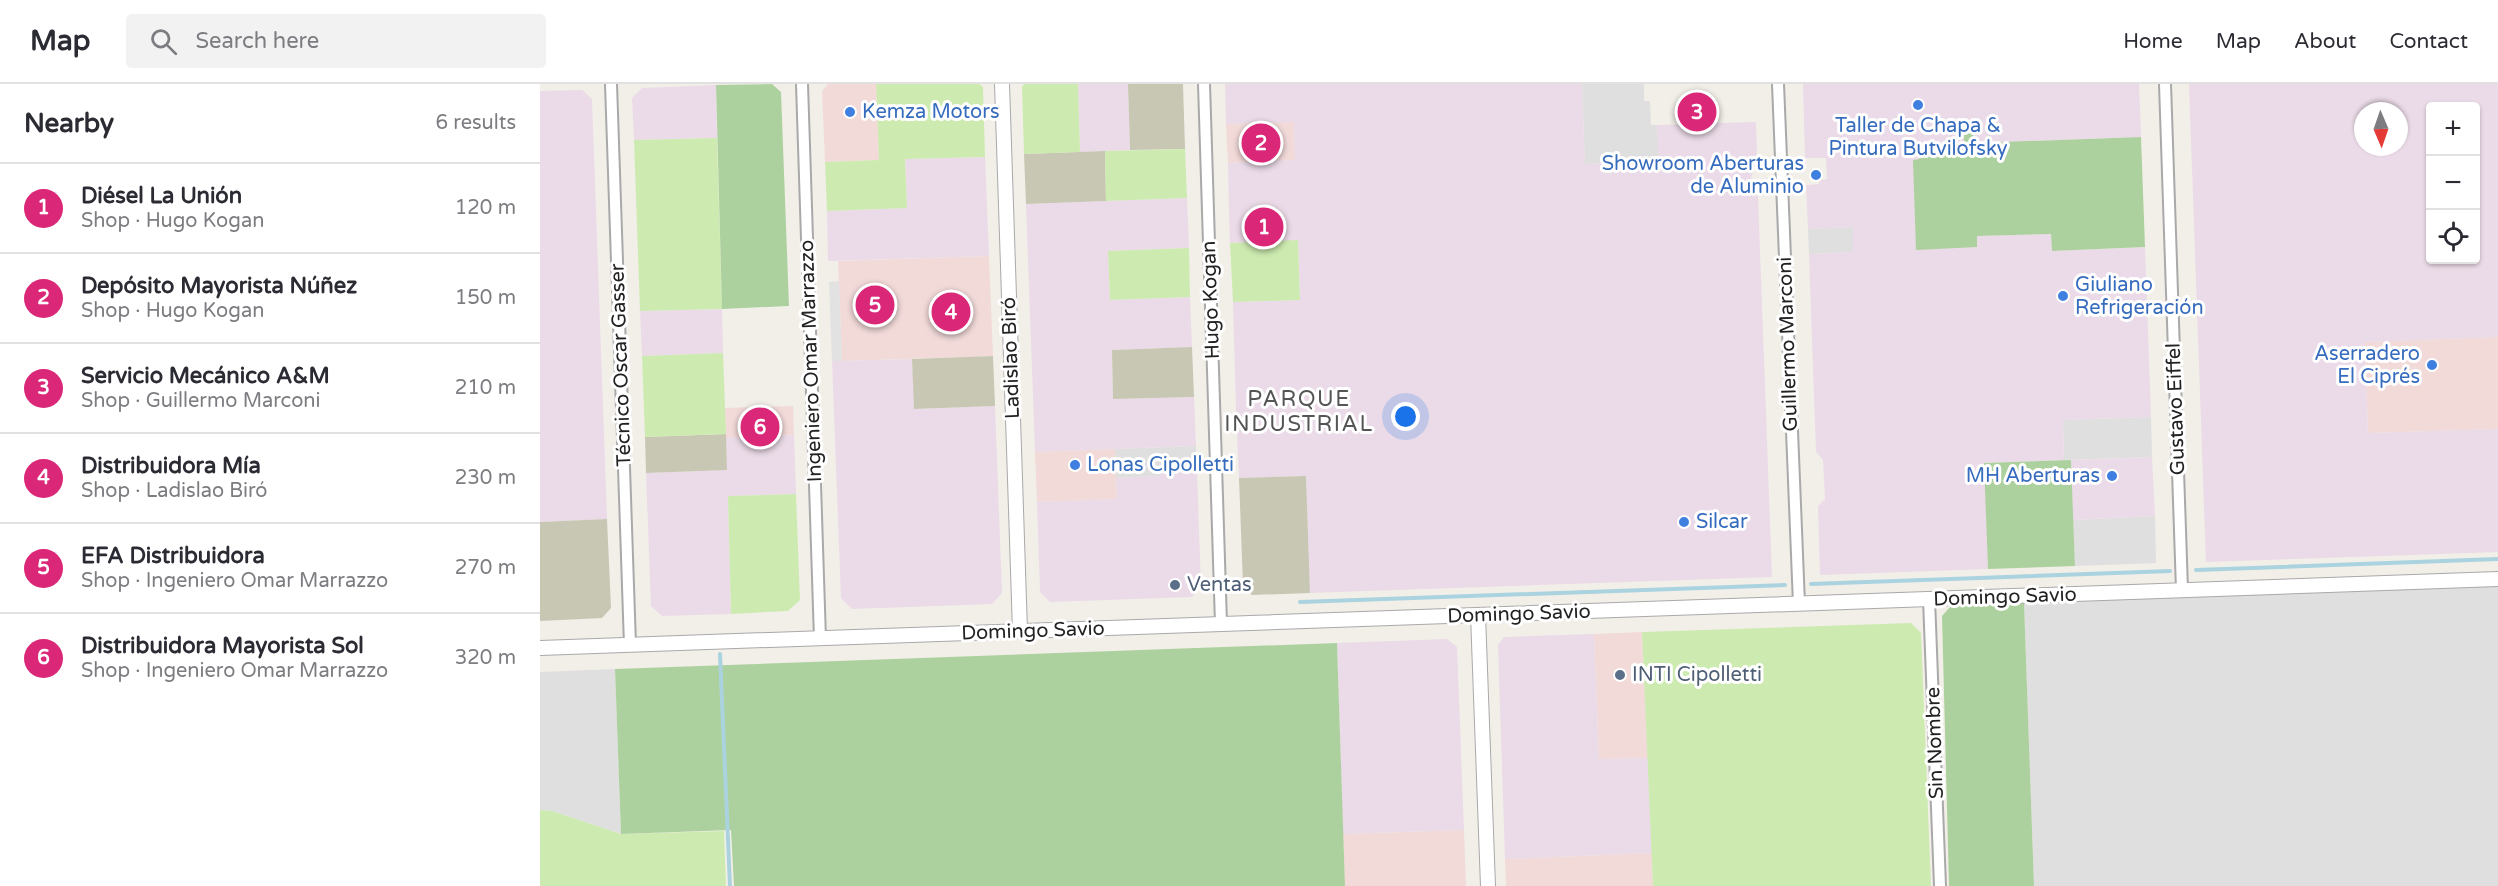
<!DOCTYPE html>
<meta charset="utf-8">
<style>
:root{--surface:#fff;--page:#f2f2f3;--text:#2b2b33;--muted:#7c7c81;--line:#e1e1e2;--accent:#db2777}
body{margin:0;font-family:"Varela Round",sans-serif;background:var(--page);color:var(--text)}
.controls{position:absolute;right:18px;top:18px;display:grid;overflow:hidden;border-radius:6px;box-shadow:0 2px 4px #0004}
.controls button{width:54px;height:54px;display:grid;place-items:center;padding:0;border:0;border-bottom:2px solid var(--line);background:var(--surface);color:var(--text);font:30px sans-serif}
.compass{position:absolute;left:1814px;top:18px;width:54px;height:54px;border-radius:50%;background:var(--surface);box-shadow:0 2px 4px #0004;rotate:178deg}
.you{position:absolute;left:866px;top:333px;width:21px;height:21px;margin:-15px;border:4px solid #fff;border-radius:50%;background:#1a73e8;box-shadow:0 0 0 9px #1a73e833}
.badge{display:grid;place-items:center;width:39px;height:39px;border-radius:50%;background:var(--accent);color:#fff;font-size:20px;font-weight:700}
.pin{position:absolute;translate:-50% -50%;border:3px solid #fff;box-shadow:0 2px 6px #0006}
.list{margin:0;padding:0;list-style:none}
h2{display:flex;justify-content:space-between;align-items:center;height:78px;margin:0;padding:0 24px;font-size:26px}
h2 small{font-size:20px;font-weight:400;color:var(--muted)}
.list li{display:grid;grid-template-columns:39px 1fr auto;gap:18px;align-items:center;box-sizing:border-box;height:90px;padding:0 24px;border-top:2px solid var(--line)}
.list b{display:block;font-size:22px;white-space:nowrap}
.list p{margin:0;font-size:20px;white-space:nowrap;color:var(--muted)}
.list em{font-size:20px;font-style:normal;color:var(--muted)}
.icon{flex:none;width:33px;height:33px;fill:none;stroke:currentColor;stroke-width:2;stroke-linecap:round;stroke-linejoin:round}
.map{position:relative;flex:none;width:1958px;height:802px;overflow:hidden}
header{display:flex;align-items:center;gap:36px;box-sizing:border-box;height:84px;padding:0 30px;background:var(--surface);border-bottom:2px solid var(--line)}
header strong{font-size:28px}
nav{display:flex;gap:33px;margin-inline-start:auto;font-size:21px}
.search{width:420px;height:54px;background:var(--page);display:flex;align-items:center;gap:15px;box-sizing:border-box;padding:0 21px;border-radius:6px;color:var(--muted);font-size:22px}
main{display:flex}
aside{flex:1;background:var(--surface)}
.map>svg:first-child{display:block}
.residential{fill:#e0dfdf}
.commercial{fill:#f2dad9}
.industrial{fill:#ebdbe8;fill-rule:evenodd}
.construction{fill:#c7c7b4}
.grass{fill:#cdebb0}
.forest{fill:#add19e}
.parking{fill:#e2e2e2}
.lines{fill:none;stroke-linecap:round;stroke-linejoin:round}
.stream{stroke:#aad3df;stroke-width:4}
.minor-casing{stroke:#a9a9a9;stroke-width:14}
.tertiary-casing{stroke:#a9a9a9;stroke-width:16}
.minor{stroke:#fff;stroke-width:10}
.tertiary{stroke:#fff;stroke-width:14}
.shop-dot{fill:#3f7fe0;stroke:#fff;stroke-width:2}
.service-dot{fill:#5c6f8a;stroke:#fff;stroke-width:2}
.labels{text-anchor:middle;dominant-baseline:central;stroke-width:6;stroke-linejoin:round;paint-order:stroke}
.shop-label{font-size:20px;fill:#366cbe;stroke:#fff;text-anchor:start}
.street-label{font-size:20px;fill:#222;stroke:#fff}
.service-label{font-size:20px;fill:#4e5e75;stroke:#fff;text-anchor:start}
.quarter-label{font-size:22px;letter-spacing:1.5px;fill:#555;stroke:#fff}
</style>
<header>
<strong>Map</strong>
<div class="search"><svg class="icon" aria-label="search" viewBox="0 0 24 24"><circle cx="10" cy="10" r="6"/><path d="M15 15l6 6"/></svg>Search here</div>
<nav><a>Home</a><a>Map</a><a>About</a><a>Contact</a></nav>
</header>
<main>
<aside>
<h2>Nearby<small>6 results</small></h2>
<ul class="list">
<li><span class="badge">1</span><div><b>Diésel La Unión</b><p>Shop · Hugo Kogan</p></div><em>120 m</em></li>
<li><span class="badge">2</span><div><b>Depósito Mayorista Núñez</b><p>Shop · Hugo Kogan</p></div><em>150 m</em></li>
<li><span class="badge">3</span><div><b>Servicio Mecánico A&amp;M</b><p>Shop · Guillermo Marconi</p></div><em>210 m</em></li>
<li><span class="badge">4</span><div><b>Distribuidora Mía</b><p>Shop · Ladislao Biró</p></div><em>230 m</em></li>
<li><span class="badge">5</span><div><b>EFA Distribuidora</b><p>Shop · Ingeniero Omar Marrazzo</p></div><em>270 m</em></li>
<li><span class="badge">6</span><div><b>Distribuidora Mayorista Sol</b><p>Shop · Ingeniero Omar Marrazzo</p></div><em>320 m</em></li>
</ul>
</aside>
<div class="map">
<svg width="1958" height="802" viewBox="0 0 1958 802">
<rect width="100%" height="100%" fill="#f2efe9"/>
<!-- residential -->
<g class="residential">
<path d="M1042 0H1104V17H1110L1111 41H1117L1119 78 1045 80Z"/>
<path d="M1313 143 1314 168 1269 170 1268 145Z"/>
<path d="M1611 333 1612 373 1524 376 1523 336Z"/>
<path d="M656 362 657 387 621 388V392L576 394 575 365Z"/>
<path d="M1615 432 1616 479 1535 482 1533 436Z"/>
<path d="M1958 502V802H1494L1484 518Z"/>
<path d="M75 585 81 750 12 727 0 726V588Z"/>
</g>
<!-- commercial -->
<g class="commercial">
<path d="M288 0H336L339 76 285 78 282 7Z"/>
<path d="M754 37 755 76 688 79 686 40Z"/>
<path d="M449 172 453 272 302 277 298 177Z"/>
<path d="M1958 253V345L1828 349 1825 258Z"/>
<path d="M253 322 254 351 186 354 185 324Z"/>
<path d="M575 365 577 415 497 418 495 368Z"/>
<path d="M1102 548 1108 674 1059 675 1054 550Z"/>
<path d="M924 746 926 802H805L803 750Z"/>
<path d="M1112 769 1113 802H966L965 775Z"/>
</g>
<!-- industrial -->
<g class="industrial">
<path d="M538 0H588L590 66 540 68Z"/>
<path d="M685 0H1042L1045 80 1118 77 1117 41 1216 38 1217 74 1208 104 1218 112 1232 493 770 509 766 392 699 394 696 327 693 218 760 216 758 157 690 159 689 129 688 79 755 76 754 38 686 40Z"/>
<path d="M1263 0H1599L1601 53 1433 59 1424 40 1425 60 1395 61 1436 163V152L1511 150 1512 167 1605 163 1611 333 1523 336 1524 376 1445 379 1448 485 1280 491 1278 422 1285 415 1283 376 1276 368 1269 170 1313 168V143L1268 145 1266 101 1279 100V96L1287 95 1286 74H1265Z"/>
<path d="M1649 0H1958V253L1825 258 1828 349 1958 345V468L1666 478ZM1890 22H1936V176H1890ZM1823 27H1859V63H1823Z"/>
<path d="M176 1 177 54 94 56 92 14 102 4Z"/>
<path d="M42 6 52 15 67 435 0 438V7Z"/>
<path d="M445 73 449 172 288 177 287 127 367 124 365 75Z"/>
<path d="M647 114 649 164 568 167 570 216 650 213 652 263 572 266 573 315 654 313 656 362 495 368 486 120Z"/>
<path d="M182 225 183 269 102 272 100 227Z"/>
<path d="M372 275 375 325 455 322 462 509 452 520 312 525 301 514 292 277Z"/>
<path d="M254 351 256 410 188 412 191 530 122 532 111 522 106 389 187 386 186 354Z"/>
<path d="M1612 373 1615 432 1533 436 1531 376Z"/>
<path d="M657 387 661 504 652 513 510 518 500 508 497 418 577 415 576 394 620 392 621 388Z"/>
<path d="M1054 550 1059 675 1108 674 1112 769 965 775 958 561 964 553Z"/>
<path d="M907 555 917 563 924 746 803 750 797 559Z"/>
</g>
<!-- construction -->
<g class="construction">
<path d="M588 0H643L645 65 590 66Z"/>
<path d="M565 67 566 117 486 120 484 70Z"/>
<path d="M652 263 654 313 573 315 572 266Z"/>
<path d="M453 272 455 322 374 325 372 275Z"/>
<path d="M186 350 187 386 106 389 105 353Z"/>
<path d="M766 392 770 509 712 511 703 501 699 394Z"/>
<path d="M67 435 71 524 62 534 0 537V438Z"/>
</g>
<!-- grass -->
<g class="grass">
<path d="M336 0H439L443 3 445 73 365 75 367 124 287 127 285 78 339 76Z"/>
<path d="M484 0H538L540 68 484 70 482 3Z"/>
<path d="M177 54 182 225 100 227 94 56Z"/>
<path d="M645 65 647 114 566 117 565 67Z"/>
<path d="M758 156 760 216 693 218 690 159Z"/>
<path d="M649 164 650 213 570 216 568 167Z"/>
<path d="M183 269 186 350 105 353 102 272Z"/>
<path d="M256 410 260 516 248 527 191 530 188 412Z"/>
<path d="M1371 539 1381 549 1391 802H1113L1102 548Z"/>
<path d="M0 726 12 727 81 750 184 747 186 802H0Z"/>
</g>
<!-- forest -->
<g class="forest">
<path d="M232 0 241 8 249 222 182 225 176 1Z"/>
<path d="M1432 39 1434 59 1601 53 1605 163 1512 167 1511 150 1437 152V163L1376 166 1373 76 1379 75 1382 69H1394V61L1424 60V40Z"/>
<path d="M1531 376 1535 482 1448 485 1444 379Z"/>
<path d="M1484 518 1494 802H1409L1402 532 1410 523 1416 521Z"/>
<path d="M797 559 805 802H194L191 746 81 750 75 585Z"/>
</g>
<!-- parking -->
<path class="parking" d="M299 197 302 277H292L289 198Z"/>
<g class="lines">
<!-- stream -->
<g class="stream">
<path d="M1656 486 1958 475"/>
<path d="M1271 500 1630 487"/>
<path d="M760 518 1245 501"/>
<path d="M180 570 190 802"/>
</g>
<!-- minor casing -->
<g class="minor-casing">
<g id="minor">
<path d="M71 0 90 561"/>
<path d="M262 0 280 555"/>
<path d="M664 0 681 540"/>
<path d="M1238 0 1259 520"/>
<path d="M1625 0 1642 506"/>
<path d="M1389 515 1400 802"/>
</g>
</g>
<!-- tertiary casing -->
<g class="tertiary-casing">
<g id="tertiary">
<path d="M462 0 480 547"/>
<path d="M938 531 948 802"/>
<path d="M0 564 1958 495"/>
</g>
</g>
<!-- minor -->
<use href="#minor" class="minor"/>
<!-- tertiary -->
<use href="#tertiary" class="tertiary"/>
</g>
<!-- markers -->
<g class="shop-dot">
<circle cx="1378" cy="21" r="6"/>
<circle cx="310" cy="28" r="6"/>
<circle cx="1276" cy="91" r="6"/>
<circle cx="1523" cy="212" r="6"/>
<circle cx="1892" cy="281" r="6"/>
<circle cx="535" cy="381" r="6"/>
<circle cx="1572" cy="392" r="6"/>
<circle cx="1144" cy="438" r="6"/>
</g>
<g class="service-dot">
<circle cx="635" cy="501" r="6"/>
<circle cx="1080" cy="591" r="6"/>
</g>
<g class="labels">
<!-- shop labels -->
<g class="shop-label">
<text x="322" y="28">Kemza Motors</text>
<text x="1378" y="42" text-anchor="middle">Taller de Chapa &amp;<tspan x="1378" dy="23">Pintura Butvilofsky</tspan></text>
<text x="1264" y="80" text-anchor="end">Showroom Aberturas<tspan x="1264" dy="23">de Aluminio</tspan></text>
<text x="1535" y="201">Giuliano<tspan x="1535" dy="23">Refrigeración</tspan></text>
<text x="1880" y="270" text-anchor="end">Aserradero<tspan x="1880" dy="23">El Ciprés</tspan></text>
<text x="547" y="381">Lonas Cipolletti</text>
<text x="1560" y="392" text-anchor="end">MH Aberturas</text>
<text x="1156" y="438">Silcar</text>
</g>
<!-- street labels -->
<g class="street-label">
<text transform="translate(671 216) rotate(-92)">Hugo Kogan</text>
<text transform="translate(1248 260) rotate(-92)">Guillermo Marconi</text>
<text transform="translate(471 274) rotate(-92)">Ladislao Biró</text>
<text transform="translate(271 277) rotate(-92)">Ingeniero Omar Marrazzo</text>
<text transform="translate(81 281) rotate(-92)">Técnico Oscar Gasser</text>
<text transform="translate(1636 325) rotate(-92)">Gustavo Eiffel</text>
<text transform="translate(1465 513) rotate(-2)">Domingo Savio</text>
<text transform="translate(979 530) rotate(-2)">Domingo Savio</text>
<text transform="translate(493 547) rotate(-2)">Domingo Savio</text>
<text transform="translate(1395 659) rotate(-92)">Sin Nombre</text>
</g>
<!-- service labels -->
<g class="service-label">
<text x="647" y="501">Ventas</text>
<text x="1092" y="591">INTI Cipolletti</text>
</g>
<!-- quarter labels -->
<g class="quarter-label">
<text x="759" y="315">PARQUE<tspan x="759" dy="25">INDUSTRIAL</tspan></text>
</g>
</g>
</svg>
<div class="controls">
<button>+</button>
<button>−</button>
<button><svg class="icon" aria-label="locate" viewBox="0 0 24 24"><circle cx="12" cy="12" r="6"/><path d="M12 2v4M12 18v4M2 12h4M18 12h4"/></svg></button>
</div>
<svg class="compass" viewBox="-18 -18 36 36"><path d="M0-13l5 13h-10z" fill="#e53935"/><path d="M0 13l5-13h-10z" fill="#7c7c81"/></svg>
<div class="you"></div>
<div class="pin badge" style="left:724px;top:143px">1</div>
<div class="pin badge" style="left:721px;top:59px">2</div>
<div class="pin badge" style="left:1157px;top:28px">3</div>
<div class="pin badge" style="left:411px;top:228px">4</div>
<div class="pin badge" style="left:335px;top:221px">5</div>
<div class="pin badge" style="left:220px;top:343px">6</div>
</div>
</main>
